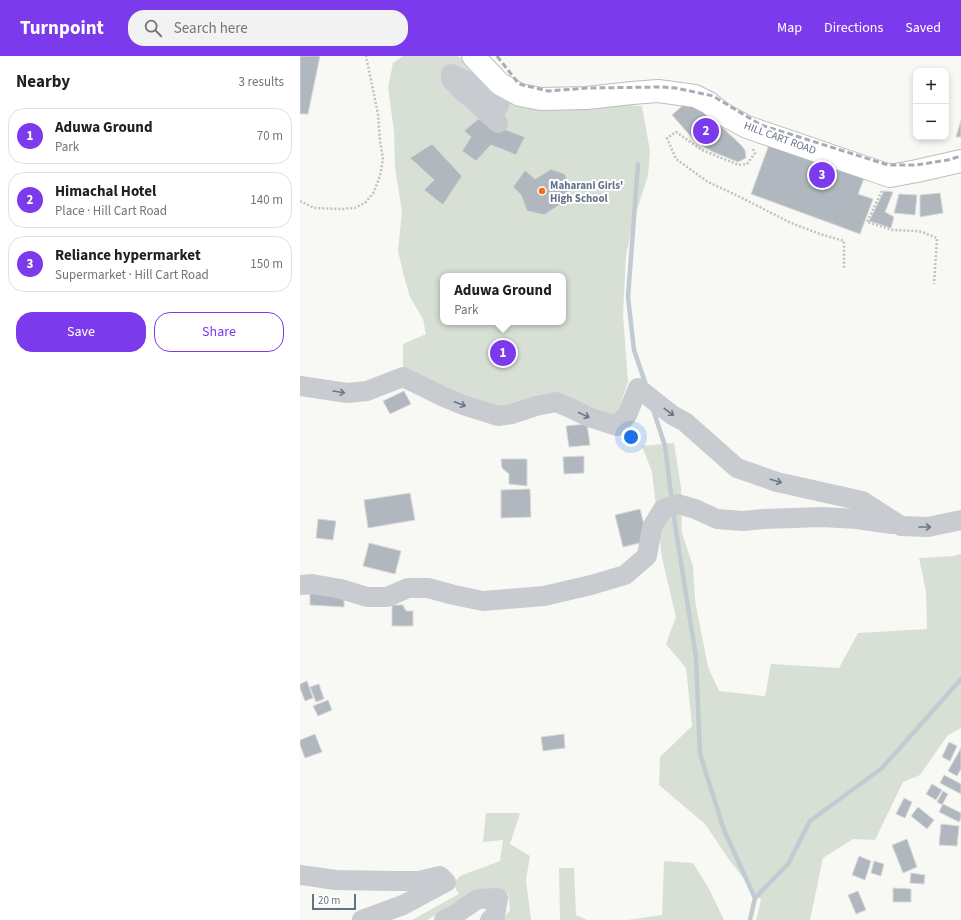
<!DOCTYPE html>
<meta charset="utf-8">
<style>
:root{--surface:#fff;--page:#f2f2f2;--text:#202124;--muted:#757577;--line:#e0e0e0;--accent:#7c3aed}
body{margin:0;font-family:"Source Sans 3",sans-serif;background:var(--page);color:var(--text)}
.controls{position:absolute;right:12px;top:12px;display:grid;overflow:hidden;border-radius:8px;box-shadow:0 2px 6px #0003}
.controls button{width:36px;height:36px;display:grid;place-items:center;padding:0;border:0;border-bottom:1px solid var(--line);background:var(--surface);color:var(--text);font:20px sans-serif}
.scale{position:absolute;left:12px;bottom:10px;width:44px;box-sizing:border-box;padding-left:4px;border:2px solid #657389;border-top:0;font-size:11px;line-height:14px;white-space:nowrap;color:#657389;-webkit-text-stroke:3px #fff;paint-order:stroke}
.you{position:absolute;left:331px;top:381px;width:14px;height:14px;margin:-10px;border:3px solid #fff;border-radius:50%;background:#1a73e8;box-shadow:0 0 0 6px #1a73e833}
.badge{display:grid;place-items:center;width:26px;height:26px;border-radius:50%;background:var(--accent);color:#fff;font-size:13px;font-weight:700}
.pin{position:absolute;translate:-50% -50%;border:2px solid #fff;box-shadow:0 1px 4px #0006}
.popup{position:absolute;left:140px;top:217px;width:126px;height:52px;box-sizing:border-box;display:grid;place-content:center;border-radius:8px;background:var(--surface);filter:drop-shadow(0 1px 3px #0005);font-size:13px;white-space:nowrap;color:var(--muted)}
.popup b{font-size:15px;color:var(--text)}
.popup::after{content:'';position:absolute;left:50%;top:100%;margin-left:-8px;border:8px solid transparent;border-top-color:var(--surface)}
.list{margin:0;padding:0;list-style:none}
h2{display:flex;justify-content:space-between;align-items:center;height:52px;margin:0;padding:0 16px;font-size:17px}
h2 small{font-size:13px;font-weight:400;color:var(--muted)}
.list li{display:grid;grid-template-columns:26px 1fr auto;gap:12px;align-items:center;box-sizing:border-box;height:56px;margin:0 8px 8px;padding:0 8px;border:1px solid var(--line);border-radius:16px}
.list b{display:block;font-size:15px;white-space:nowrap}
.list p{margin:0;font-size:13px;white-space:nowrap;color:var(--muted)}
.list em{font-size:13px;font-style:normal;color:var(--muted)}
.actions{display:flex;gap:8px;padding:12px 16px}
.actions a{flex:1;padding:9px 0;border:1px solid var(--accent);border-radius:16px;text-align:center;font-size:14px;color:var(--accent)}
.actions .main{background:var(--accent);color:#fff}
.icon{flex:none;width:22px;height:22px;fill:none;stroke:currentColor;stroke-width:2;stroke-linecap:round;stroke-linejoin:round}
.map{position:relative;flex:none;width:661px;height:864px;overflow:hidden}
header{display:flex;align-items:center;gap:24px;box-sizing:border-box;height:56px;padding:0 20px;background:var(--accent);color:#fff}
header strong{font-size:19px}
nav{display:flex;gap:22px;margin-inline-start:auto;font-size:14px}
.search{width:280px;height:36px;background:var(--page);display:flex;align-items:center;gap:10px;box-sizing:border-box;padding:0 14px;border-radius:16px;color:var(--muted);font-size:15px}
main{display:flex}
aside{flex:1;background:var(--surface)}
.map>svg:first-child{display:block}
.green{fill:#d8e0d6;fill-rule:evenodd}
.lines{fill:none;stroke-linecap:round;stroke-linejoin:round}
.stream{stroke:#c1cbd1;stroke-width:4.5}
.building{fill:#b0b7bf;stroke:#d9dad7}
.highway-casing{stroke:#babdc1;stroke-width:24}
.path{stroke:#bfc1c4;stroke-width:2.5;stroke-dasharray:2 2;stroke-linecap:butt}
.minor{stroke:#c8cbcf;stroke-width:20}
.highway{stroke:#fff;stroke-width:22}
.rail{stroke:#a8acb4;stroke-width:3;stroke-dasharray:6 3;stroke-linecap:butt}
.oneway{stroke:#6a778c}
.poi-dot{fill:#f16d1c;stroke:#fff;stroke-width:1.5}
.labels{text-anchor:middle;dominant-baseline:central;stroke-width:4;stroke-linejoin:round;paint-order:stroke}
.street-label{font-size:11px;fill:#657389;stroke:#fff}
.poi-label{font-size:11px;font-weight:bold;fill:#657389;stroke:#fff;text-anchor:start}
</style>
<header>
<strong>Turnpoint</strong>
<div class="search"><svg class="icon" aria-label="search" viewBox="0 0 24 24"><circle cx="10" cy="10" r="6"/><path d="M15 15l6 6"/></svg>Search here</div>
<nav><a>Map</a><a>Directions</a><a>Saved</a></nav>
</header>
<main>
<aside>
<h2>Nearby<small>3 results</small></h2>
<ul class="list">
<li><span class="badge">1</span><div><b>Aduwa Ground</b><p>Park</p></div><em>70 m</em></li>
<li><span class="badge">2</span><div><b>Himachal Hotel</b><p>Place · Hill Cart Road</p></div><em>140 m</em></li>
<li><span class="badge">3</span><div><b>Reliance hypermarket</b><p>Supermarket · Hill Cart Road</p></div><em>150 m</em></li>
</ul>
<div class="actions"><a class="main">Save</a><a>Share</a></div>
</aside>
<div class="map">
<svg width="661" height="864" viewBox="0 0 661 864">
<rect width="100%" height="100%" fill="#f8f8f5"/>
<!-- green -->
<g class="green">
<path d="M103 0H158L163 5 206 41 298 49H327L342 50 350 95 348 120 333 166 326 200 323 258 328 326 319 352 314 359 281 347 197 354 103 312V288L126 278 123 263 110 241 103 217 98 195 102 156 95 112 94 76 88 31 93 7ZM143 220H263V266H143Z"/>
<path d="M374 387 381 432 382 477 393 510 395 544 408 611 419 635 465 640 471 608 539 612 558 577 627 573 626 536 619 502 654 500 661 498V672L648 679 620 719 603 726 575 784 553 783 523 802 510 864H456L461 844 430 805 405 768 359 729 360 701 392 670 386 612 366 588 376 561 362 502 352 416 342 390Z"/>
<path d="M186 757H220L210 788 230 800 226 824 231 864H202L210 854 208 837H177L146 853 127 864H112L159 838 153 828 160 820 200 805 203 784 183 786Z"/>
<path d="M364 805 393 807 408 831 424 864H327L362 859Z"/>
<path d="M259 812H274L276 859 287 864H260Z"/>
</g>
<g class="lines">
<!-- stream -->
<g class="stream">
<path d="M338 108 328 241 334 294 346 329"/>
<path d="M353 353 365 390 372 446"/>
<path d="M373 455 384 526 396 601 400 698 424 774 455 842 450 864"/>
<path d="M455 842 488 808 510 765 582 712 661 623"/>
</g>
</g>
<!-- building -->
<g class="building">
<path d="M0 0H20L8 58H0Z"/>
<path d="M391 42 441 89 445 94 446 102 438 106 411 95 394 84 372 59Z"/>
<path d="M178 63 225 81 216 99 191 89 176 105 162 95 171 81 164 75Z"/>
<path d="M661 64V81H656Z"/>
<path d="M470 86 565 120 558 138 573 143 560 178 451 138Z"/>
<path d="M132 88 162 120 143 149 124 134 134 124 110 102Z"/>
<path d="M251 113 265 118 270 132 261 148 244 159 227 155 221 139 213 131 225 114 235 123Z"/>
<path d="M584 135 593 136 585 156 594 161 591 172 569 165Z"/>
<path d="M640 137 643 157 620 161V139Z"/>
<path d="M599 138 617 139 615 159 594 157Z"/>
<path d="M104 335 111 348 90 358 83 345Z"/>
<path d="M287 368 290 389 269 391 266 370Z"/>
<path d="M284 400V417L264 418 263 401Z"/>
<path d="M201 403H227V430L209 428V418L202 412Z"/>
<path d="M230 433 231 461 201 462V434Z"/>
<path d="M110 437 115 464 68 472 64 444Z"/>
<path d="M340 453 348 485 323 491 315 459Z"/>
<path d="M18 463 36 465 33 484 16 482Z"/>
<path d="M69 487 101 495 95 518 63 510Z"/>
<path d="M10 534 44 536V551L10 549Z"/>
<path d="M92 549H103L106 555H113V570H92Z"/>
<path d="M7 625 13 642 5 645 0 632V628Z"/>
<path d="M19 628 24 643 16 646 10 631Z"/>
<path d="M28 644 32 654 18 660 13 650Z"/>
<path d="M15 678 22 696 5 702 0 689V684Z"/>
<path d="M264 678 265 692 243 695 241 681Z"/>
<path d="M649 686 657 690 650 705 642 701Z"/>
<path d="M661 692V713L657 720 648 715Z"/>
<path d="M644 719 661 728V738L640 727Z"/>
<path d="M632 728 642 734 636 744 626 738Z"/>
<path d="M643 735 648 738 642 749 637 746Z"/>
<path d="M604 742 612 746 605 762 596 758Z"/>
<path d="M643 748 661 757V762L659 766 639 756Z"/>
<path d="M618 751 634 764 627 773 611 760Z"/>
<path d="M641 768 659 770 657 790 639 789Z"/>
<path d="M607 783 617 811 603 817 592 789Z"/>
<path d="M559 800 571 805 565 824 552 819Z"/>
<path d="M574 805 584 808 581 820 571 817Z"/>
<path d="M611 817 625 819 624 828 610 827Z"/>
<path d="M593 832 611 833V846H593Z"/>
<path d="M558 835 566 854 556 858 548 839Z"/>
</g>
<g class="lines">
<!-- highway casing -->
<g class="highway-casing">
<path id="highway" d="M173 0 200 28 220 39 241 43 287 42 332 37 358 35 395 40 409 47 421 57 447 71 590 120 617 115 661 105"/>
</g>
<!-- path -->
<g class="path">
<path d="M453 93 455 97 447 108 439 109 402 94 376 76 367 82 376 103 408 126 438 140 491 167 520 178 544 185V213"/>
<path d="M582 135 567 166 593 174 617 175 625 177 637 182 634 228"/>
<path d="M0 145 14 152 41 153 55 152 66 146 74 136 80 120 83 103 80 85 78 58 66 0"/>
</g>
<!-- minor -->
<g class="minor">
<path d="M180 19 190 30 201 44 197 53C188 46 186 41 179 34 170 26 162 22 151 18V23L160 33 171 42 198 67"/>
<path d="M0 330 47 337 67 335 103 321 144 341 163 349 198 360 212 358 236 350 256 346 268 351 289 361 317 370 327 359 338 332 372 359 385 366 437 412 477 426 562 445 601 470 628 471 661 464"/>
<path d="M0 529 12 528 41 533 67 541H87L108 532H128L154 539 183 545 244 540 291 529 325 519 347 500 352 471 363 453 378 448 395 453 417 463 443 465 464 463 522 461 557 463 592 468"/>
<path d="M0 819 36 824 95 825H119L140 820 146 826 103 849 62 864"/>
<path d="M144 864 154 859 178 843 198 842 195 860 190 864"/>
</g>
<!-- highway -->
<use href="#highway" class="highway"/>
<!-- rail -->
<path class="rail" d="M197 0 219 28 248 35 288 32 362 31 376 32 413 40 461 69 588 109H616L648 104 661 100"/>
</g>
<!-- one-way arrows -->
<defs><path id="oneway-shaft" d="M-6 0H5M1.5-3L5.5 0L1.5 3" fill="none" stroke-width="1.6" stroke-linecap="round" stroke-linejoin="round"/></defs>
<g class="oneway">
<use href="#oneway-shaft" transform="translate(39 336) rotate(9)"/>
<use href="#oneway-shaft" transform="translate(160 348) rotate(21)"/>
<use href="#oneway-shaft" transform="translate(369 356) rotate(37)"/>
<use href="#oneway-shaft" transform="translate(284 359) rotate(25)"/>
<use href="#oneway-shaft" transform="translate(476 425) rotate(17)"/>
<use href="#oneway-shaft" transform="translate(625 471)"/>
</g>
<!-- markers -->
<circle class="poi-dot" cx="242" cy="135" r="4"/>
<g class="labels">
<!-- street labels -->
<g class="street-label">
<text transform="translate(480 82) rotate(20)">HILL CART ROAD</text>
</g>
<!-- poi labels -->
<g class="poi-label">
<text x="250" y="129">Maharani Girls'<tspan x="250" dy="13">High School</tspan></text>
</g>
</g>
</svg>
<div class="controls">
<button>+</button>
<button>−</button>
</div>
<div class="scale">20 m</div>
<div class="you"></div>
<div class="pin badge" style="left:203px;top:297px">1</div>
<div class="popup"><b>Aduwa Ground</b>Park</div>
<div class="pin badge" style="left:406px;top:75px">2</div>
<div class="pin badge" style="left:522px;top:119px">3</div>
</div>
</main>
